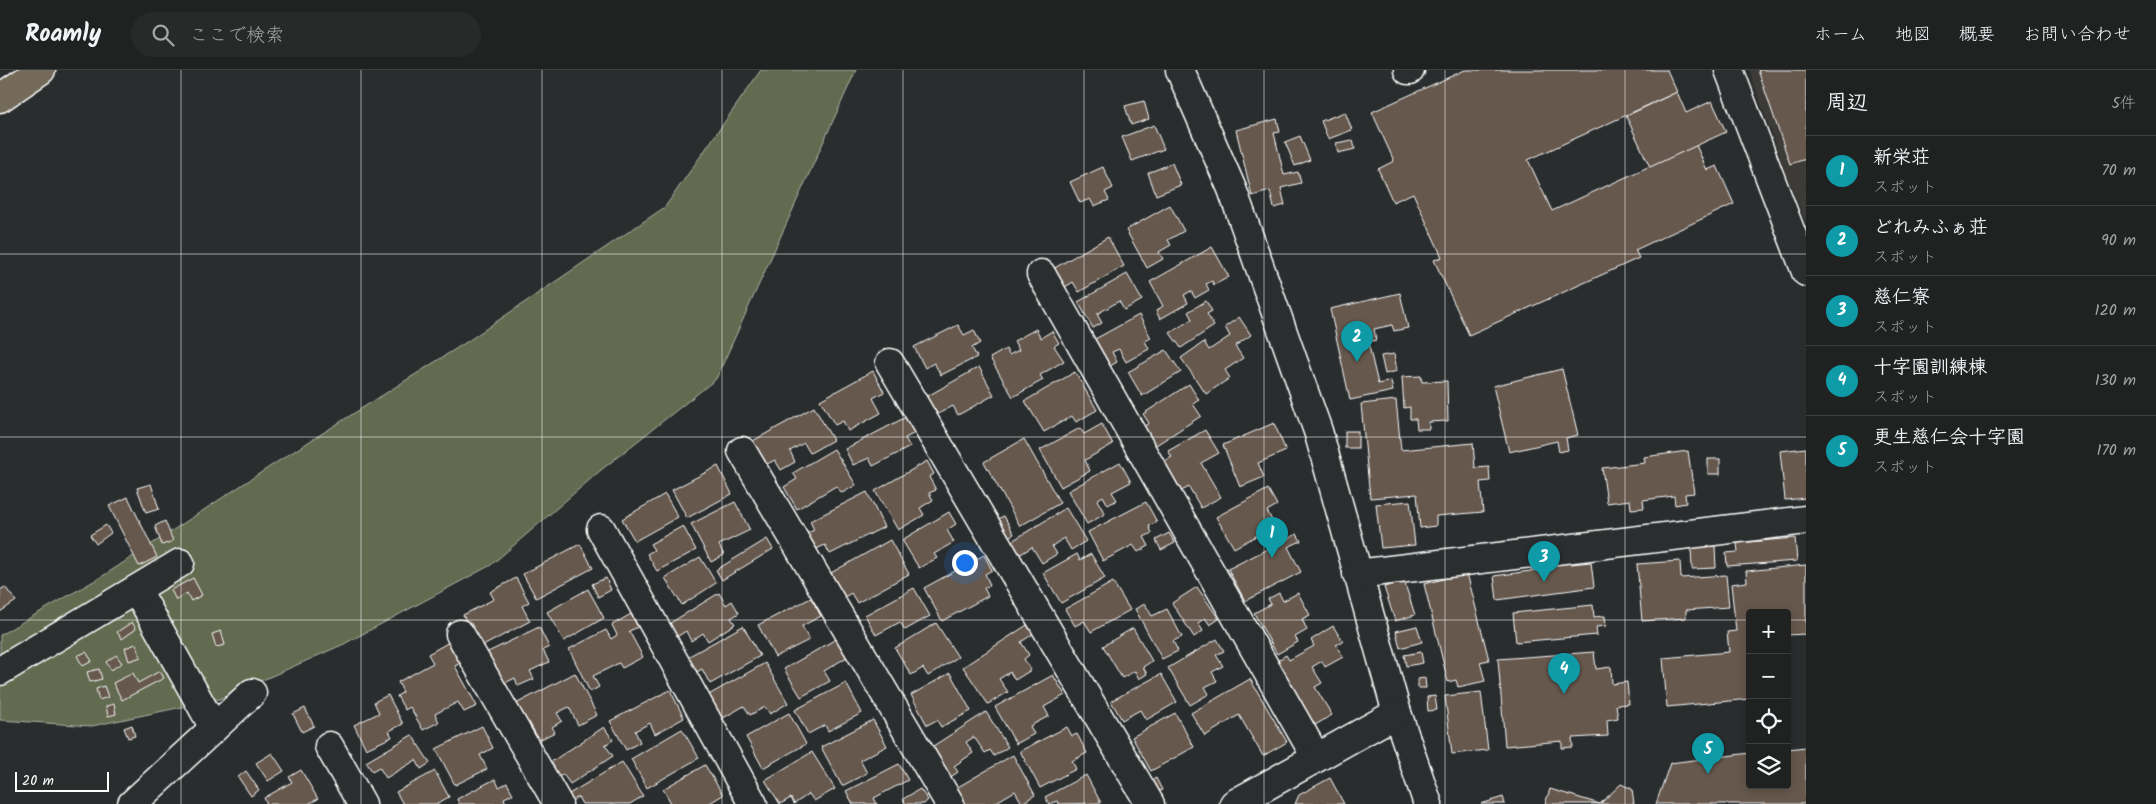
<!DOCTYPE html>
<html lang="ja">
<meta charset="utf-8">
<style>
:root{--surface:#202222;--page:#282a2a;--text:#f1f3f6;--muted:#a2a4a5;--line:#3d3f40;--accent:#ffd166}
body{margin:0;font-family:Kalam,"Klee One",sans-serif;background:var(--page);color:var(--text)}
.controls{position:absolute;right:15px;bottom:15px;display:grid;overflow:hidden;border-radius:5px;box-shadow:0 2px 12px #0003}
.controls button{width:45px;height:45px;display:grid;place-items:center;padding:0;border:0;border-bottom:1px solid var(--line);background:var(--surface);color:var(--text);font:25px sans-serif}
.scale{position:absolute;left:15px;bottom:12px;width:94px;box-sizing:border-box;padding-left:5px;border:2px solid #fff;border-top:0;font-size:14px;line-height:18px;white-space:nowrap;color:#fff;-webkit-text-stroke:4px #2a2d2e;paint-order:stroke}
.you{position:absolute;left:964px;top:492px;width:18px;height:18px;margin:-12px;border:4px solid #fff;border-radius:50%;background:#1a73e8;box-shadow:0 0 0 8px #1a73e833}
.badge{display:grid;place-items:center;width:32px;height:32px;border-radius:50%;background:var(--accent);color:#fff;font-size:16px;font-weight:700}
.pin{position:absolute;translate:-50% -41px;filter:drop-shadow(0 1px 2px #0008)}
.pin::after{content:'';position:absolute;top:26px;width:18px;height:15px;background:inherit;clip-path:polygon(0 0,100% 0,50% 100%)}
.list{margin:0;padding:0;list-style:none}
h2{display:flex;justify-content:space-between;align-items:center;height:65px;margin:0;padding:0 20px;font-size:21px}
h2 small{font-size:16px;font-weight:400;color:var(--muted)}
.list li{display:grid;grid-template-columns:32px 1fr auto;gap:15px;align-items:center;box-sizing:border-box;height:70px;padding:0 20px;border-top:1px solid var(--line)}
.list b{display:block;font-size:19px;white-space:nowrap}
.list p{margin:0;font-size:16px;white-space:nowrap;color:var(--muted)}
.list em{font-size:16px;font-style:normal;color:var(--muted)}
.icon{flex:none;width:28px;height:28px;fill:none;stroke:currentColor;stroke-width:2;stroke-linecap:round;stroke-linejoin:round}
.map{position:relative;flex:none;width:1806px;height:734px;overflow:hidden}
header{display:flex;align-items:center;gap:30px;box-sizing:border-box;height:70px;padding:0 25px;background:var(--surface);border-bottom:1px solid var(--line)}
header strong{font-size:24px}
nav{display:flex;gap:28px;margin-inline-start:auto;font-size:18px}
.search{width:350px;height:45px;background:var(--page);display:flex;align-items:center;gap:12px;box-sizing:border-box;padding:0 18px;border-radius:28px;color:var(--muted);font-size:19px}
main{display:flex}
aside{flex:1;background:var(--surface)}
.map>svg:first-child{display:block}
.built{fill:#3c3a37}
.green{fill:#626a50;stroke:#b0b4a8}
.building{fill:#66584d;stroke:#fff}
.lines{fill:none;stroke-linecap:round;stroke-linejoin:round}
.minor-casing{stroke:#fff;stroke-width:31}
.highway-casing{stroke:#fff;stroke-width:31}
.minor{stroke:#2a2d2e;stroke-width:28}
.highway{stroke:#736b5a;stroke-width:28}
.grid{fill:none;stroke:#fff;stroke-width:1;stroke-opacity:0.55}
</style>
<header>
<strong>Roamly</strong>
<div class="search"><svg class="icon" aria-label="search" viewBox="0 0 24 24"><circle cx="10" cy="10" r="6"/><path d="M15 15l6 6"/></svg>ここで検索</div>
<nav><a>ホーム</a><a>地図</a><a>概要</a><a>お問い合わせ</a></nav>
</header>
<main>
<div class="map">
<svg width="1806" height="734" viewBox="0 0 1806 734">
<rect width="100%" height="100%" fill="#2a2d2e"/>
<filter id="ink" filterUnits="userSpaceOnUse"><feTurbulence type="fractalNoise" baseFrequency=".02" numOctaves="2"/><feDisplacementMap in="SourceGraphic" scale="10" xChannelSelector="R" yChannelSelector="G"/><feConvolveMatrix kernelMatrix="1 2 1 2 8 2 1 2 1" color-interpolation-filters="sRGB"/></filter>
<g filter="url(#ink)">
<!-- built -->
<path class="built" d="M1749 0H1806V153L1786 104Z"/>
<!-- green -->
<path class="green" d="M761 0H856L716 309 601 400 491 495 344 574 220 629 92 656 0 650V565L106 504 277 392 468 271 665 137Z"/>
<!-- building -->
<g class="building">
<path d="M1465 0H1667L1677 22 1528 90 1552 141 1696 75 1707 100 1717 96 1734 134 1635 180 1639 188 1469 265 1434 190 1442 187 1413 123 1393 132 1378 99 1394 91 1372 42Z"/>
<path d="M1758 0H1806V89L1790 94Z"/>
<path d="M1677 22 1686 43 1712 31 1726 62 1650 97 1626 46Z"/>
<path d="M1144 31 1149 49 1131 55 1125 36Z"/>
<path d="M1345 42 1352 60 1328 69 1321 51Z"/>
<path d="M1277 49 1280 62 1274 63 1284 105 1298 102 1301 113 1281 118 1285 135 1274 138 1270 121 1252 126 1236 60Z"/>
<path d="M1154 55 1164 79 1132 91 1122 67Z"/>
<path d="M1300 66 1310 90 1295 96 1285 72Z"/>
<path d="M1353 70 1355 79 1338 83 1336 73Z"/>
<path d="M1172 93 1181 115 1156 125 1148 103Z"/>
<path d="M1103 97 1113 118 1105 122 1109 130 1094 136 1090 129 1080 133 1070 112Z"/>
<path d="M1170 135 1184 161 1168 170 1171 175 1159 182 1163 189 1147 198 1126 160Z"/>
<path d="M1108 167 1124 196 1079 222 1073 212 1062 219 1051 200Z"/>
<path d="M1212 177 1229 207 1214 215 1212 211 1206 214 1209 220 1195 228 1191 221 1184 225 1188 233 1160 249 1156 241 1163 236 1150 212Z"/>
<path d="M1127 204 1142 230 1124 240 1119 231 1097 244 1102 253 1093 258 1078 232Z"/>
<path d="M1400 223 1408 258 1394 261 1392 255 1374 259 1376 270 1368 272 1378 314 1391 311 1393 321 1350 330 1330 239Z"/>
<path d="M1206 231 1212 241 1207 244 1214 256 1181 278 1170 263 1192 249 1188 242Z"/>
<path d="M1139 245 1151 268 1145 271 1149 279 1126 292 1119 279 1112 282 1117 292 1110 296 1095 269Z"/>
<path d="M1239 247 1251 265 1235 276 1243 288 1225 300 1230 308 1206 324 1181 288 1204 272 1209 280 1230 266 1225 257Z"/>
<path d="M958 255 964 265 974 260 980 273 972 278 977 287 941 305 934 293 925 298 914 277Z"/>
<path d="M1036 259 1041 268 1052 261 1059 273 1054 276 1064 291 1040 305 1043 310 1013 327 990 288 1006 279 1009 285 1019 280 1014 271Z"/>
<path d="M1166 280 1181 302 1142 326 1128 302Z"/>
<path d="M1394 284 1397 301 1385 304 1381 286Z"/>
<path d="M979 297 994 325 958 345 953 336 936 345 926 327Z"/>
<path d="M1562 299 1578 365 1566 368 1568 380 1559 382 1557 371 1509 382 1493 316Z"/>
<path d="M873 301 884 322 873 328 881 343 848 361 843 351 835 355 820 330Z"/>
<path d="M1075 302 1097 340 1076 352 1072 346 1044 362 1025 331Z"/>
<path d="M1421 306 1422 312 1447 311 1448 351 1429 352V359H1417L1416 349H1410V337L1404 338 1402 307Z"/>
<path d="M1189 314 1199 330 1193 334 1201 346 1153 377 1140 359 1149 353 1143 344Z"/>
<path d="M1396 330 1401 380 1473 373 1475 398 1489 397 1490 411 1480 412 1483 442 1436 446V456L1420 458 1417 424 1370 428 1361 334Z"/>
<path d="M814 337 833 370 810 383 804 373 790 381 795 392 781 400 775 390 765 395 751 372Z"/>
<path d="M906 347 915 363 905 368 910 377 873 396 869 388 853 395 845 379Z"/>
<path d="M1274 353 1286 381 1258 393 1264 407 1240 417 1223 375Z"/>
<path d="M1102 354 1113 374 1085 390 1090 401 1061 417 1040 380 1080 358 1084 364Z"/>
<path d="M1205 360 1219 383 1201 393 1221 427 1201 438 1189 417 1176 424 1159 394 1172 387 1168 381Z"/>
<rect x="1345" y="361" width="13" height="17"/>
<path d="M1024 369 1060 433 1020 456 984 392Z"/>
<path d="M1806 378V428L1785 430 1780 381Z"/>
<path d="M834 379 856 415 842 423 836 416 797 439 784 417 797 409 793 403Z"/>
<path d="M1688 381 1694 423 1685 424 1686 433 1675 435 1674 426 1643 430 1644 438 1631 439 1630 430 1607 433 1602 398 1645 393 1644 387Z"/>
<rect x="1708" y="389" width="12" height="15"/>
<path d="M927 391 934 404 929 407 936 420 929 423 933 430 920 438 924 445 898 460 875 421Z"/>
<path d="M1120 392 1131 412 1112 422 1117 430 1108 435 1103 426 1097 430 1105 444 1087 454 1068 421Z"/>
<path d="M718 396 732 424 687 448 672 420Z"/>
<path d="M151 414 159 439 146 443 137 418Z"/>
<path d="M1268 419 1277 435 1267 441 1275 456 1234 478 1216 447Z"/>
<path d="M867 422 884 457 830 484 825 475 814 480 806 464 814 460 810 451Z"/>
<path d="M665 424 678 447 635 471 622 449Z"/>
<path d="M128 427 157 487 139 496 109 436Z"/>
<path d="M1410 431 1415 475 1381 478 1376 434Z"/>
<path d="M735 432 750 460 719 475 724 485 711 492 691 454Z"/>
<path d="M1146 432 1157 452 1149 456 1152 463 1144 467 1149 476 1138 482 1133 475 1103 491 1088 462Z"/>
<path d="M1066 438 1086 471 1071 480 1064 468 1052 476 1057 484 1042 493 1032 477 1016 487 1007 474Z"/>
<path d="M949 442 956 454 947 460 954 472 934 484 937 488 919 498 902 470Z"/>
<path d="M1004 446 1014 464 1006 468 996 450Z"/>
<path d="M165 451 173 471 162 475 155 456Z"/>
<path d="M106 455 111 463 96 474 90 465Z"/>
<path d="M683 456 696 480 657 501 647 484 654 480 650 474Z"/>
<path d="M1169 463 1175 473 1161 480 1156 470Z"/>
<path d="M1297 464 1301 471 1288 477 1301 502 1245 531 1228 499Z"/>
<path d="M1795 468 1797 491 1727 496 1726 483 1738 482 1737 473Z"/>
<path d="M767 469 773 479 722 510 716 500Z"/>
<path d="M890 470 909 504 857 533 851 523 843 528 829 504Z"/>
<path d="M580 474 593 498 536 528 523 504Z"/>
<path d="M1715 476 1716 498 1692 499 1691 477Z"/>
<path d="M1077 484 1080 490 1091 484 1105 508 1061 533 1043 503Z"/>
<path d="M984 485 992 500 985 504 990 515 984 518 988 526 942 551 924 518Z"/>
<path d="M700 487 716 513 682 535 665 508Z"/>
<path d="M1570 488 1571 494 1591 492 1594 517 1497 530 1494 506 1538 500 1537 492Z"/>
<path d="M1680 491 1681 508 1726 505 1729 537 1686 540V548L1642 551 1637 494Z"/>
<path d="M1806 495V564L1787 565V543H1750V629L1667 637 1663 588 1729 582 1727 562 1736 561 1731 514 1747 512 1746 501Z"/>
<path d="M1467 503 1489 590 1480 592 1485 611 1458 617 1456 610 1448 612 1424 514Z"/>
<path d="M193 508 202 525 191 531 187 523 176 530 171 520Z"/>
<path d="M516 508 529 532 522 536 530 551 481 577 463 545 494 529 490 522Z"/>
<path d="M606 508 611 520 598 527 592 514Z"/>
<path d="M1404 511 1415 545 1395 551 1384 517Z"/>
<path d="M1113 512 1130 540 1091 562 1084 551 1075 556 1065 539Z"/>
<path d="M5 517 16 531 0 542V520Z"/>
<path d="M1197 517 1219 549 1210 555 1205 548 1198 553 1203 561 1194 567 1172 533Z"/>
<path d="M914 518 930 546 905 560 900 552 876 565 865 545Z"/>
<path d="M588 519 604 548 564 571 547 542Z"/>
<path d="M719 523 726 535 732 531 739 543 731 548 735 554 708 571 703 563 691 571 686 561 675 568 667 555Z"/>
<path d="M1279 523 1283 531 1298 523 1310 545 1302 549 1307 560 1295 567 1298 572 1277 584 1254 543 1271 534 1268 529Z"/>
<path d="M811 528 821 546 802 556 809 570 775 587 758 555Z"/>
<path d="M1145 534 1152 546 1167 539 1182 567 1173 571 1178 581 1162 589 1135 539Z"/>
<path d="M1593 535 1594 547 1605 546 1606 556 1596 557 1597 565 1516 572 1513 543Z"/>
<path d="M631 544 638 557 629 561 643 587 622 598 619 593 593 606 599 617 590 622 569 579 606 560 611 569 617 565 612 555Z"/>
<path d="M132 552 136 559 122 569 117 562Z"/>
<path d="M936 553 958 587 928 606 923 598 911 605 895 578Z"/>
<path d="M1027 555 1033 564 1021 572 1029 585 1024 589 1031 600 1015 610 1010 602 999 609 1008 622 988 634 963 597Z"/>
<path d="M743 556 760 586 710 614 702 599 693 604 684 589Z"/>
<path d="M1333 556 1343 572 1336 575 1343 587 1325 597 1322 591 1312 597 1322 613 1315 617 1332 645 1310 658 1275 592 1286 585 1289 590 1314 576 1311 570Z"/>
<path d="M1417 556 1422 572 1400 578 1396 561Z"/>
<path d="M539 557 549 577 543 580 549 592 530 601 534 609 518 616 515 608 499 616 484 584Z"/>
<path d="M1133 558 1152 591 1143 597 1147 604 1139 609 1135 601 1122 608 1103 576Z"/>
<path d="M221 561 225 575 216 577 212 564Z"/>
<path d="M836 569 847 587 824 601 830 611 801 627 784 599Z"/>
<path d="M1217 569 1224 581 1216 585 1223 596 1212 602 1217 611 1205 617 1209 624 1190 635 1168 598Z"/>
<path d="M451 571 462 592 455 596 477 636 464 642 458 632 435 644 439 652 423 660 410 637 405 640 397 626 403 622 398 612 433 593 428 584Z"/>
<path d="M136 574 141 587 129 591 125 578Z"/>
<path d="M86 582 92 591 83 596 77 586Z"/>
<path d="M1421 582 1423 593 1406 596 1404 585Z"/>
<path d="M1594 582 1596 599 1611 597 1612 614 1627 612 1629 634 1616 635 1618 648 1607 650 1608 666 1572 668 1573 677 1562 678V671L1505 676 1498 589Z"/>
<path d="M116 585 122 593 111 600 106 592Z"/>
<path d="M765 593 788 633 770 644 765 637 750 645 744 636 718 651 705 627Z"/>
<path d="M99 599 102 609 90 612 87 602Z"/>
<path d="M160 601 164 608 122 630 113 613 133 603 138 613Z"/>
<path d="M575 603 597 645 578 655 569 637 557 643 562 651 552 657 555 662 539 670 529 652 522 656 512 636Z"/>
<path d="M950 603 971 641 941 657 937 650 927 655 911 625Z"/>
<path d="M1161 604 1177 632 1146 650 1140 640 1122 650 1111 631Z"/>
<path d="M1053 605 1065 625 1044 637 1049 646 1030 656 1034 664 1016 674 995 637Z"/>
<path d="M1425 608 1426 618H1418V609Z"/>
<path d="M1250 609 1287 672 1263 686 1239 645 1205 666 1191 643Z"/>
<path d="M846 613 862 643 828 661 825 655 808 664 795 640Z"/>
<path d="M104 616 108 627 99 630 96 619Z"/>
<path d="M670 620 684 648 655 664 650 653 635 661 640 672 626 680 610 651Z"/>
<path d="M1481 622 1488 680 1452 684 1445 626Z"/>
<path d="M388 625 403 654 389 661 392 667 366 679 354 655 379 643 374 632Z"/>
<path d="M1435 626 1437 640 1428 641 1427 627Z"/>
<path d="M114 634 116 644 108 646 106 636Z"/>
<path d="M305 638 314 656 302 662 293 644Z"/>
<path d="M986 642 1008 677 994 686 990 680 985 683 974 667 966 672 973 683 954 696 958 702 949 708 930 678Z"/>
<path d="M789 643 806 674 763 698 746 667Z"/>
<path d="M1175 643 1194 677 1151 701 1132 667Z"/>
<path d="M873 650 887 676 860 690 867 703 842 716 821 677Z"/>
<path d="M132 655 135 666 128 668 124 658Z"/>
<path d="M482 656 493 678 480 685 487 699 455 715 436 679Z"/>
<path d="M604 657 613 670 605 675 613 686 570 714 563 704 557 708 548 694Z"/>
<path d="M1067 657 1072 666 1077 664 1087 683 1072 691 1076 699 1040 718 1020 681Z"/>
<path d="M682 659 699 688 647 718 631 689Z"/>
<path d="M412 665 430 693 421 699 416 690 386 708 379 697 372 701 366 692Z"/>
<path d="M1806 677V734H1656L1670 693 1750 683V715H1787V679Z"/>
<path d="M812 682 835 719 814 731 809 724 794 734 791 728 780 734 765 710Z"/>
<path d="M272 683 284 701 268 711 256 693Z"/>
<path d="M1013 685 1035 725 1022 733 1015 721 993 734H958L951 721Z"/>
<path d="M622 692 643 726 630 734H582L578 727 567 734 564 727Z"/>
<path d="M899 694 908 710 874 728 877 734H853L846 721Z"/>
<path d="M705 695 723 725 708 734H669L671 733 663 719Z"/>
<path d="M301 700 318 729 308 734H267L264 728 292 712 289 707Z"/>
<path d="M246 701 259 720 251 726 238 707Z"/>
<path d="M435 701 449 727 436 734H403L396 722Z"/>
<path d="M1086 705 1101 733 1059 734 1057 731 1049 734 1045 727Z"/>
<path d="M1156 708 1162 720 1153 725 1147 713Z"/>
<path d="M1330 708 1344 734H1295L1299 725Z"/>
<path d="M495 709 499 717 507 713 513 724 504 728 506 734H459L457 729Z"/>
<path d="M1621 714 1632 719 1634 734H1600Z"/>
<path d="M920 719 928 730 924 734H906L903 729Z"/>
<path d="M1550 719 1600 734H1545Z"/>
<path d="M1503 727 1505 734H1481Z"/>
</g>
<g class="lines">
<!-- minor casing -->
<g class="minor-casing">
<g id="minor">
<path d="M1180 0 1232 119 1318 361 1397 643 1428 734"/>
<path d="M1408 0H1410"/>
<path d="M1729 0 1806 202"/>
<path d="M1041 204 1316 687"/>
<path d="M890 293 1150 734"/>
<path d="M742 381 950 734"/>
<path d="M601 459 753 734"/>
<path d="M1357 504 1806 450"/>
<path d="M137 520 214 658"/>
<path d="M460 564 558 734"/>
<path d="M0 601 180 493"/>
<path d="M329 676 362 734"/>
<path d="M132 734 252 623"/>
<path d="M1234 734 1397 643"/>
</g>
</g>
<!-- highway casing -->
<g class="highway-casing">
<path id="highway" d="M0 28 41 0"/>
</g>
<!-- minor -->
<use href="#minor" class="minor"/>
<!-- highway -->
<use href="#highway" class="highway"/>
</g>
</g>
<!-- grid -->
<path class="grid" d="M181 0V734M361 0V734M542 0V734M722 0V734M903 0V734M1084 0V734M1264 0V734M1445 0V734M1625 0V734M0 184H1806M0 367H1806M0 550H1750M1787 550H1806"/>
</svg>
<div class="controls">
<button>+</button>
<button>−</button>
<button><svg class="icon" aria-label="locate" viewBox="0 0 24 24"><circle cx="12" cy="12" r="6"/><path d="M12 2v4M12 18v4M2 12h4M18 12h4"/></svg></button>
<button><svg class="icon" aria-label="layers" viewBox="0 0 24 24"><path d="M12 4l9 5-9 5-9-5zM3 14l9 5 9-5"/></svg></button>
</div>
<div class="scale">20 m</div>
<div class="you"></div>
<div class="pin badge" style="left:1272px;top:488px;background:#0f9aa8">1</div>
<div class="pin badge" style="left:1357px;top:292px;background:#0f9aa8">2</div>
<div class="pin badge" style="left:1544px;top:512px;background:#0f9aa8">3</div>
<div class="pin badge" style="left:1564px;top:624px;background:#0f9aa8">4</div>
<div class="pin badge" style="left:1708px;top:704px;background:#0f9aa8">5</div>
</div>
<aside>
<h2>周辺<small>5件</small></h2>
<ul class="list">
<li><span class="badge" style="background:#0f9aa8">1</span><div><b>新栄荘</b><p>スポット</p></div><em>70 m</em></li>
<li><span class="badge" style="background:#0f9aa8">2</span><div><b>どれみふぁ荘</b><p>スポット</p></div><em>90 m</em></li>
<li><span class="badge" style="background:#0f9aa8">3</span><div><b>慈仁寮</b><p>スポット</p></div><em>120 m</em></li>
<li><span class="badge" style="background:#0f9aa8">4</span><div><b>十字園訓練棟</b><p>スポット</p></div><em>130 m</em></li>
<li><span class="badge" style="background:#0f9aa8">5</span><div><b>更生慈仁会十字園</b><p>スポット</p></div><em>170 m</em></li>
</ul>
</aside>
</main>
